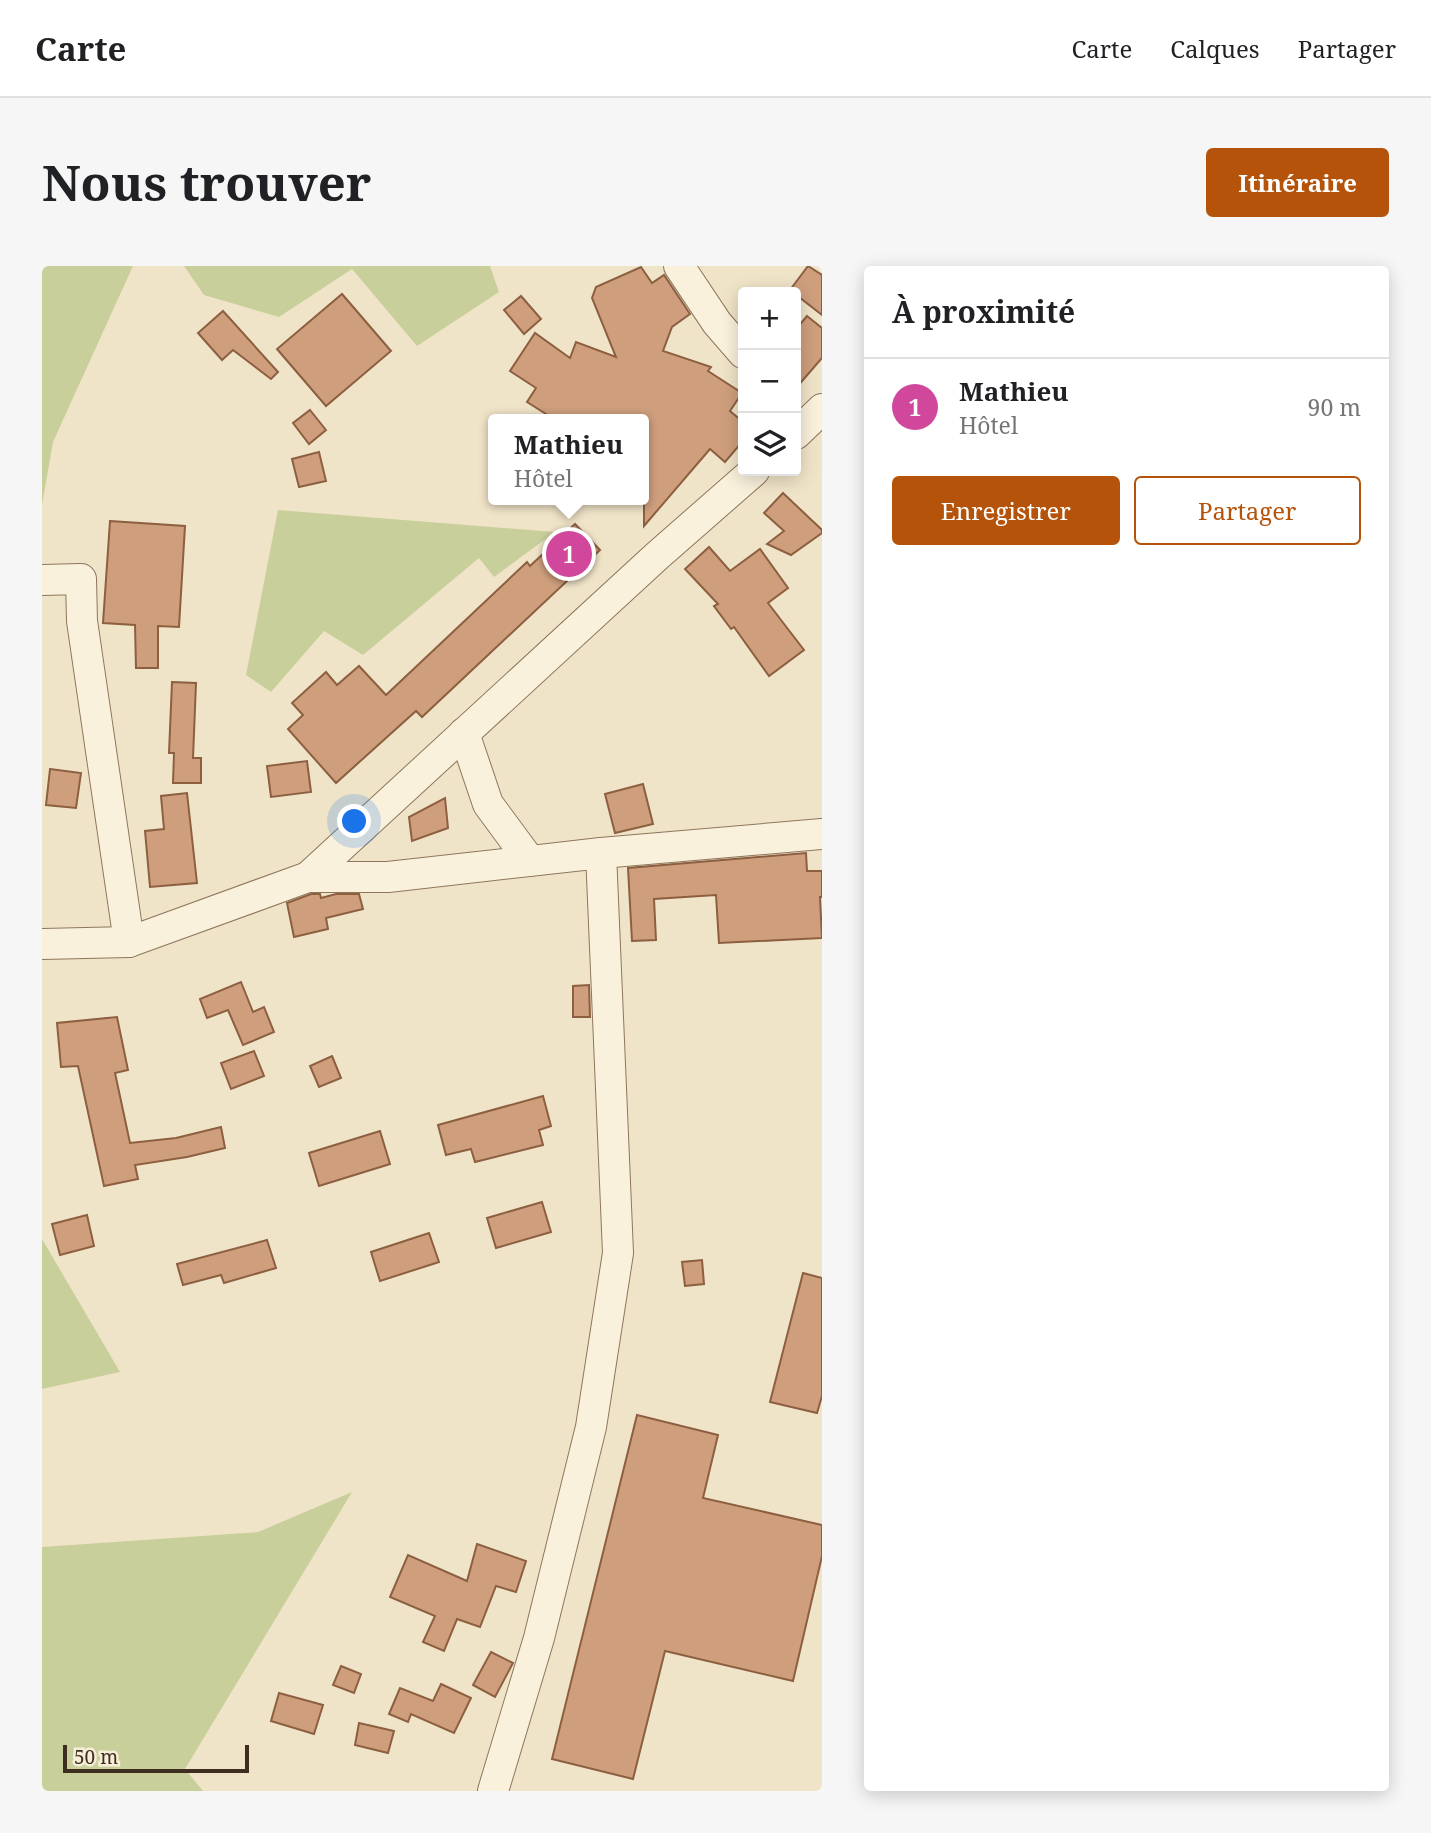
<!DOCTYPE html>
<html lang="fr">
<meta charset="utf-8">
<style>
:root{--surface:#fff;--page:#f6f6f6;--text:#202124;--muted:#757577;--line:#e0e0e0;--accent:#b45309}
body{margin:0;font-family:"Noto Serif",serif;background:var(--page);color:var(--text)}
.controls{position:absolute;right:21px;top:21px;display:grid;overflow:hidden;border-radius:7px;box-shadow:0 4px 18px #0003}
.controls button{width:63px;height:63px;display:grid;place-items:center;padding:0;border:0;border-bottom:2px solid var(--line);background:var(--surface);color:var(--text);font:35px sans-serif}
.scale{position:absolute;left:21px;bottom:18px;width:186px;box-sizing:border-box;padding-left:7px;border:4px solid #3d2e20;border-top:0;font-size:19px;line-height:24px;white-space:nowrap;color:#3d2e20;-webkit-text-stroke:5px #f7eed8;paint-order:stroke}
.you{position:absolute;left:313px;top:556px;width:24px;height:24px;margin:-18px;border:5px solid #fff;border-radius:50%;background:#1a73e8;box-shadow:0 0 0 10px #1a73e833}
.badge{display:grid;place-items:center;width:46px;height:46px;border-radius:50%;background:var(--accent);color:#fff;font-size:23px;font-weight:700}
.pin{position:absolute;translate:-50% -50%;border:4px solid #fff;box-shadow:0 2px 7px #0006}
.popup{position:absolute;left:446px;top:148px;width:161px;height:91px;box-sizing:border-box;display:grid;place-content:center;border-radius:7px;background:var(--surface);filter:drop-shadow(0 2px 5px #0005);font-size:23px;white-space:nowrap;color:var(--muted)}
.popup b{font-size:26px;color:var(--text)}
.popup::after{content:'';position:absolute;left:50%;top:100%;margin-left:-14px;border:14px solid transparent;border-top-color:var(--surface)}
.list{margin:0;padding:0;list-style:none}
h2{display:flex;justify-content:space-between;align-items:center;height:91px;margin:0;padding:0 28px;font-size:30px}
h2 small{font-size:23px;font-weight:400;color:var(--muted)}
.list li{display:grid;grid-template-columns:46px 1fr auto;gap:21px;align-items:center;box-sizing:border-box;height:98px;padding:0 28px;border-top:2px solid var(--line)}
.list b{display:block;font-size:26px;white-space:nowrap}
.list p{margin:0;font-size:23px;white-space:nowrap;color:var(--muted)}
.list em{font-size:23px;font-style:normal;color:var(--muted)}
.actions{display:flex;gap:14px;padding:21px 28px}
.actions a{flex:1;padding:16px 0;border:2px solid var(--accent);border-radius:7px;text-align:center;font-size:24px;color:var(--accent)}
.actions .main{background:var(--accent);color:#fff}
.icon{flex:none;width:38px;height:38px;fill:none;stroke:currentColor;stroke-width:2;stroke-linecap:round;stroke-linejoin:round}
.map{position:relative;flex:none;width:780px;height:1525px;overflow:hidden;border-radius:7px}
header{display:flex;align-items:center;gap:42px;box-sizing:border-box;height:98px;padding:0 35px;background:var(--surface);border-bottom:2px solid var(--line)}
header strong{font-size:33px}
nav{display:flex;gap:38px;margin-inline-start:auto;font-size:24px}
.intro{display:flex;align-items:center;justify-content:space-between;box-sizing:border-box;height:168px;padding:0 42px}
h1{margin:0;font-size:49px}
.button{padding:18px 32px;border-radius:7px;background:var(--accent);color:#fff;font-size:24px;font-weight:700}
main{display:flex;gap:42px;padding:0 42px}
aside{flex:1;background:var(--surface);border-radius:7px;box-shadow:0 4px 18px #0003}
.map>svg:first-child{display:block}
.green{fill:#c9cf9b}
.building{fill:#cf9f7d;stroke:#8d5f41;stroke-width:2}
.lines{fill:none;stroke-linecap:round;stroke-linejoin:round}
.minor-casing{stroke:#8d765c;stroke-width:32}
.minor{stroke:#faf1dc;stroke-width:30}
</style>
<header>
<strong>Carte</strong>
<nav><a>Carte</a><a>Calques</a><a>Partager</a></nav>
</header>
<div class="intro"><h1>Nous trouver</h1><a class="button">Itinéraire</a></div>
<main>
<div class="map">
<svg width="780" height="1525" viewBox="0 0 780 1525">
<rect width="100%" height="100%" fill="#f0e4c8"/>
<!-- green -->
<g class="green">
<path d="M0 0H91L11 176 0 239Z"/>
<path d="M142 0H448L457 26 375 80 310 3 237 51 162 29Z"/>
<path d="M236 244 513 266 452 311 437 292 321 389 282 365 229 426 204 409Z"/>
<path d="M0 973 78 1106 0 1123Z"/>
<path d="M310 1226 143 1503 161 1525H0V1281L216 1266Z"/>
</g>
<!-- building -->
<g class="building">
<path d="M766 0 780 9V49L748 24Z"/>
<path d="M599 1 610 17 622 9 648 48 630 61 621 85 669 101 666 105 700 127 688 145 701 156V175L683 196 668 183 602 260V153H512L485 136 494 122 468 105 493 67 528 92 534 76 574 91 550 32 554 21Z"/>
<path d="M300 28 349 85 284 140 235 83Z"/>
<path d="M479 30 499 53 482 68 462 44Z"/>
<path d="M181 45 236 106 229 113 191 84 180 94 156 67Z"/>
<path d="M765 50 780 62V92L754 122V63Z"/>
<path d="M268 144 284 164 267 178 251 157Z"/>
<path d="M277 186 284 215 257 221 250 193Z"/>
<path d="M741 227 780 264V267L749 289 725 278 742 265 722 247Z"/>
<path d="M68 255 143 260 137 361 116 360V402H94L93 359 61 357Z"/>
<path d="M533 258 558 284 380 451 374 445 294 517 246 463 261 449 250 437 284 406 295 419 317 400 344 429 485 296 488 300Z"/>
<path d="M667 281 688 305 718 283 746 322 726 337 762 384 727 410 692 361 689 363 672 340 676 338 643 303Z"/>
<path d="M130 416 154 417 151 492H159V517H131L132 487H127Z"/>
<path d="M265 495 269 526 229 531 225 500Z"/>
<path d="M8 503 39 507 34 542 4 539Z"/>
<path d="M601 518 611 558 573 567 563 528Z"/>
<path d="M145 527 155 617 108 621 103 565 122 563 119 530Z"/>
<path d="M403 532 406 562 370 575 367 551Z"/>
<path d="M764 587 765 605H780V631H778L780 672 677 677 674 629 612 633 614 674 590 675 586 602Z"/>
<path d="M269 628H278L279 632 294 628H317L321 643 284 652 286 663 252 671 245 637Z"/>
<path d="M199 716 211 746 222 741 232 766 201 779 186 744 165 752 158 733Z"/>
<path d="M547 719 548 751H531V720Z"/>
<path d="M75 751 86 804 73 807 88 877 134 872 179 861 183 882 145 891 93 899 96 913 62 920 36 800 19 801 15 757Z"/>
<path d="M212 785 222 810 189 823 179 797Z"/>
<path d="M290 790 299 812 277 821 268 800Z"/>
<path d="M501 830 509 860 497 864 501 879 433 896 429 883 404 889 396 859Z"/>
<path d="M338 865 348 898 277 920 267 887Z"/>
<path d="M500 936 509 966 454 982 445 952Z"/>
<path d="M45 949 52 980 18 989 10 958Z"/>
<path d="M387 967 397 996 338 1015 329 986Z"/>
<path d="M225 974 234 1002 182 1017 179 1009 141 1019 135 998Z"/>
<path d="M660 994 662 1018 643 1020 640 996Z"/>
<path d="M761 1007 780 1012V1130L775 1147 728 1136Z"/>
<path d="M595 1149 676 1169 661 1232 780 1259V1290L751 1415 623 1385 591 1513 510 1493Z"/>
<path d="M435 1278 484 1295 474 1326 454 1320 438 1361 415 1353 402 1385 381 1376 393 1350 348 1331 366 1289 425 1315Z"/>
<path d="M449 1386 471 1397 453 1431 431 1419Z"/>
<path d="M299 1400 319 1408 312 1427 291 1419Z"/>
<path d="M399 1418 429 1432 412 1467 369 1448 366 1456 347 1448 358 1422 391 1435Z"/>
<path d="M237 1427 281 1439 272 1468 229 1455Z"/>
<path d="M317 1457 352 1465 346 1487 313 1479Z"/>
</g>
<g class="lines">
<!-- minor casing -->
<g class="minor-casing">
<g id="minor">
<path d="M637 0 675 57 701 87"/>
<path d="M754 168 780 143"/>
<path d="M0 314 39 313 40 355 87 676"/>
<path d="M422 467 446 538 488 595"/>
<path d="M559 587 780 568"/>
<path d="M266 611 615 290 712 205"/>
<path d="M0 678 87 676 266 611H346L559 587 576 987 549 1161 497 1372 451 1525"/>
</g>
</g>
<!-- minor -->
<use href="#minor" class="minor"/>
</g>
</svg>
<div class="controls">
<button>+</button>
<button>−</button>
<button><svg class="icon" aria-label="layers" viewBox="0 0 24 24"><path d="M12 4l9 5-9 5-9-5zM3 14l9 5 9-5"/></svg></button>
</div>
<div class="scale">50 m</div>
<div class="you"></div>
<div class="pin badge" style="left:527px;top:288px;background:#d1479c">1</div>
<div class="popup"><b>Mathieu</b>Hôtel</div>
</div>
<aside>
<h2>À proximité<small></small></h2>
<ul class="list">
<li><span class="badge" style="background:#d1479c">1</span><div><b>Mathieu</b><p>Hôtel</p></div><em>90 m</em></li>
</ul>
<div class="actions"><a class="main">Enregistrer</a><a>Partager</a></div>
</aside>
</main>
